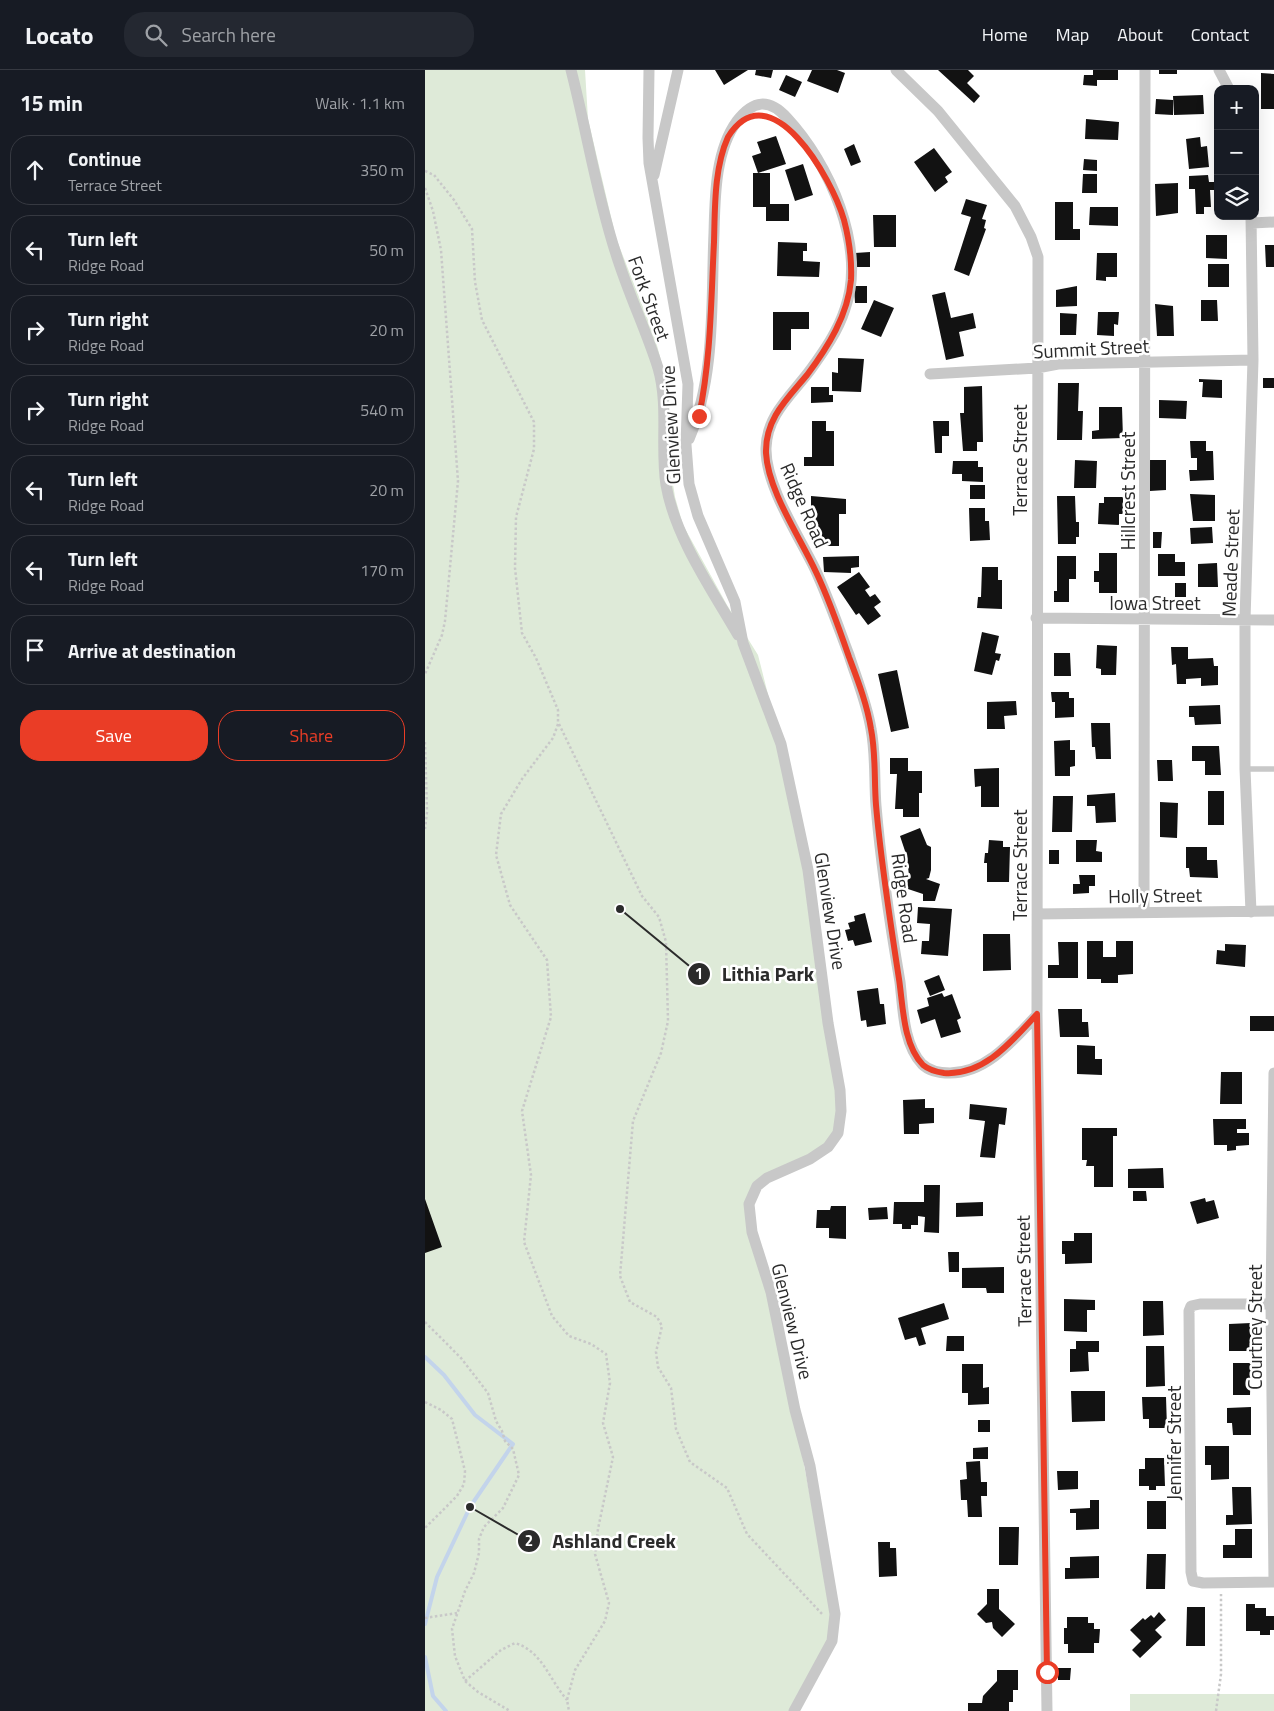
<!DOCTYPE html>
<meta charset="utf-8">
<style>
:root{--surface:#171b24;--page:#242831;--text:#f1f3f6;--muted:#9ea1a6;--line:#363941;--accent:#ea3d26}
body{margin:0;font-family:"Titillium Web",sans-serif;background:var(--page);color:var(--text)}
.controls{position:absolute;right:15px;top:15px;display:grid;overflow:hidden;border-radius:10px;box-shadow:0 5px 20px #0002}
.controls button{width:45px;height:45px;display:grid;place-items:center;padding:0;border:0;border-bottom:1px solid var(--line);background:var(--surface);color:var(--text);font:25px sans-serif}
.stop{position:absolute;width:15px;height:15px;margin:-11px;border:4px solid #ea3d26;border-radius:50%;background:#fff}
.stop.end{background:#ea3d26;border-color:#fff;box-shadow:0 1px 5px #0008}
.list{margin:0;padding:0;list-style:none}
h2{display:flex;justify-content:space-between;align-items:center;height:65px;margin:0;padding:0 20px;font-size:21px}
h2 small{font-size:16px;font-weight:400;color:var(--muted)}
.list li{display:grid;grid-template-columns:32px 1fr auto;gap:15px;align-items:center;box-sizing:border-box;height:70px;margin:0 10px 10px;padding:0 10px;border:1px solid var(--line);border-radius:20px}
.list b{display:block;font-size:19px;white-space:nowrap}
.list p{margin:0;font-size:16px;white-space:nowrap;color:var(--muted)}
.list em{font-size:16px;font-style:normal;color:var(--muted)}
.actions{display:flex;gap:10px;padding:15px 20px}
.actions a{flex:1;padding:11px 0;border:1px solid var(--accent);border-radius:20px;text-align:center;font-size:18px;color:var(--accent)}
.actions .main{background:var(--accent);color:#fff}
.icon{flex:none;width:28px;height:28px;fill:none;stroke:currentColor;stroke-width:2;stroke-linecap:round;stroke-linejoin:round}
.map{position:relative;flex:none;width:849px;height:1641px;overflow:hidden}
header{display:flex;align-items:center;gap:30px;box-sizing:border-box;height:70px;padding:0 25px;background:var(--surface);border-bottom:1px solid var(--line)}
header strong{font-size:24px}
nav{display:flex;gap:28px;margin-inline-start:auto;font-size:18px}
.search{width:350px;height:45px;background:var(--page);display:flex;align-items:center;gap:12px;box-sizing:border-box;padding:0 18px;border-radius:20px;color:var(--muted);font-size:19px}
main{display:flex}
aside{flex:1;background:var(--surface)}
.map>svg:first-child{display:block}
.green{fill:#deead8}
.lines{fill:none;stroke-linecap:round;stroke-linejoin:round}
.stream{stroke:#c3d4eb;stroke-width:4}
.building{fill:#121212}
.path{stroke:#c8c8c8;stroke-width:2.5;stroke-dasharray:2.5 2.5;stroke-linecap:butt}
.lane{stroke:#c8c8c8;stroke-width:5.5}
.street{stroke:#c8c8c8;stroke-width:11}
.route{stroke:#ea3d26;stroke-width:6}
.labels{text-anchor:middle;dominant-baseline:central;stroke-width:5;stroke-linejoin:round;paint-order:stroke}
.street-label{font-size:19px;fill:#2b2b2b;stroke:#fff}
.leader{fill:none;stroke:#2b2b2b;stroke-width:2}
.callout-dot{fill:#2b2b2b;stroke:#fff;stroke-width:2}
.mark-label{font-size:15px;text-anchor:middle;font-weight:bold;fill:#fff}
.callout-label{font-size:20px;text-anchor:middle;font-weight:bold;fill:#2b2b2b;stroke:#fff;stroke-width:5;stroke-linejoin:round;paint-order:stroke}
</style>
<header>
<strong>Locato</strong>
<div class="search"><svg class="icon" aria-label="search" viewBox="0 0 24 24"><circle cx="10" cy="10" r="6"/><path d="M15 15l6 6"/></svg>Search here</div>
<nav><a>Home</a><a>Map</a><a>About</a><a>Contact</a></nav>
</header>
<main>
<aside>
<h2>15 min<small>Walk · 1.1 km</small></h2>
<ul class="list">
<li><svg class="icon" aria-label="ahead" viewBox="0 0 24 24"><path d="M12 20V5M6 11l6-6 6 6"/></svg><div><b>Continue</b><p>Terrace Street</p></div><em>350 m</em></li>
<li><svg class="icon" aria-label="left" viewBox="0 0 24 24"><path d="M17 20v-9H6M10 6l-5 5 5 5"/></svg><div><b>Turn left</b><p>Ridge Road</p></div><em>50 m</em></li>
<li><svg class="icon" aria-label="right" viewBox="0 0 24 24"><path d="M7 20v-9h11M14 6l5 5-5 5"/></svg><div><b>Turn right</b><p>Ridge Road</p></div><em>20 m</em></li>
<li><svg class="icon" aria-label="right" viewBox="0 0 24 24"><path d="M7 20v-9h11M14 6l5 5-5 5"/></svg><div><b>Turn right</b><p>Ridge Road</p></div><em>540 m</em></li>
<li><svg class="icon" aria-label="left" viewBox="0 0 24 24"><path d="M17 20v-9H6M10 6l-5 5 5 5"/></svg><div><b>Turn left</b><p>Ridge Road</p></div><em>20 m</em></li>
<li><svg class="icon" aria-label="left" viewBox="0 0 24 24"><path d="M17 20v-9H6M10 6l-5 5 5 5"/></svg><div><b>Turn left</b><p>Ridge Road</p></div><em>170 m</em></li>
<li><svg class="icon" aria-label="arrive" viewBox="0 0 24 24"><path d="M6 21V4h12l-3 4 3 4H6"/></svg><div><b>Arrive at destination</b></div></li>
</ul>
<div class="actions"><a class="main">Save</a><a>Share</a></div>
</aside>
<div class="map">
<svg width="849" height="1641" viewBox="0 0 849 1641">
<rect width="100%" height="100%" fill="#fff"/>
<path class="green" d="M0 0H160L163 49 191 168 230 268 244 320 245 395 250 427 258 455 302 535 333 585 364 707 416 1041 403 1077 342 1108 324 1134 346 1222 410 1557 369 1641H0Z
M705 1624H849V1641H705Z"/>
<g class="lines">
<path class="stream" d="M0 1287 19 1305 50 1345 88 1374 45 1437 12 1507 0 1554
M0 1587 8 1626 21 1641"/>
</g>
<path class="building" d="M290 0H323L299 15Z
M331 0H348L346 8 330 5Z
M387 0H412L420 3 413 23 382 11Z
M513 0H543L549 6 542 13 555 26 549 33Z
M668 0H693V10H672V16L658 15 659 5H668Z
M734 0H752V4H734Z
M836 3 849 4V39H836Z
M361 5 377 12 370 27 354 20Z
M778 25 779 44 749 45 748 26Z
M731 29 748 30V45L730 44Z
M661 49 694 52 693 70 660 69Z
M351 66 361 94 333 103 327 86 336 83 332 72Z
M775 67 776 77 782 76 784 97 764 99 761 69Z
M429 74 436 92 426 96 419 79Z
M509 78 527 102 520 107 523 112 510 122 489 92Z
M659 89 672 90V101L658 100Z
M378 94 388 125 370 131 360 100Z
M328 103H345V134H364V151H341V137H328Z
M658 104H672V123H657Z
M783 105 784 112H789V120H785L786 137H779V144H771L770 119H764V106Z
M753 113V143L731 146 730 114Z
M541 129 562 135 557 149 561 150 559 158 561 159 544 206 529 200 546 147 536 144Z
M630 132H648V159H655V170H630Z
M665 137H693V156L664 155Z
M448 145H471V177H449Z
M781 165H802V189L781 188Z
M353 172 382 173V181H378V191L395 192 394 207 352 206Z
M840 175H849V197H841Z
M445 182V197H430V183Z
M672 183H692V207H681V211L671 210Z
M783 194H804V217H783Z
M429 216H442V233H430Z
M652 216V236L631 237V220Z
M520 222 526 248 548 243 551 258 534 262 539 286 521 290 507 225Z
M449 230 469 238 456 267 436 259Z
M776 230H792L793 251H776Z
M730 234 748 236 749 266H732Z
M348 242H384V259H366V280H348Z
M673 242H694L693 255 689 254V266L672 265Z
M635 243 652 244 651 265H635Z
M413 288 439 289 436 322 407 321V302L413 303Z
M838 308H849V318H838Z
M774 309 797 310V328L777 327 778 312H774Z
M633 313H654L653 341H658L657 370H632Z
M557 316 558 372H552V381H538L535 343H539V317Z
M386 317H404V325H408V332L386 333Z
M734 330 762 331 761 349 734 348Z
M674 337H697L698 368 667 369V361L674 360Z
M387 351H401V361H409V396H379V387H387Z
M508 351H524V366H517V383H510Z
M765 371H781V381H788L789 410 765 411 764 400H772V388H766Z
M650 390 672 391 671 418H649Z
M724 390H741V420L725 421Z
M528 391H553V397H558V412L537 411V404H527Z
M545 415H560V429H545Z
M765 424 790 425V451H768Z
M386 426 421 429V444H414V476H396V462H386Z
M632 426H650L651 452H654V467H651V474H633Z
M679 427H698V444H694V455L673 454 674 433H679Z
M544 438H560V451H564L565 470 545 471Z
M787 457 788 473 766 474 765 458Z
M728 462H737L736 478H728Z
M674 483H692V523H674V512H669V501H674Z
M733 484H750V492H760V506H733Z
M434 486V497L426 498V503L399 502 398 487Z
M632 486H651V509H644V532H629V521H632Z
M792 493 793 517H773V494Z
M557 497H573V510H577V539L552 538 553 527H556Z
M434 502 445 517 440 520 445 527 450 524 456 532 449 537 456 546 443 555 434 543 431 545 412 517Z
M750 513H761V527H750Z
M557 562 574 566 570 583 576 584 574 591 571 590 567 605 549 601Z
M672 575 692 576 691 605H676V599L671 598Z
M746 577H763V589L788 588 789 596H793V615L776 616V608L761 609V614H752L751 594 747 595Z
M629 583H645L646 606H629Z
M472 600 484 658 466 662 453 604Z
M626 622H644V628H649V647L630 648V632H627Z
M591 631 592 645 579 646 580 659H562V632Z
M795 635 796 654 770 655 769 647H764V636Z
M666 653H685L686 689H671L670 677H667Z
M645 670V680H650V696L645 697V706H630L629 671Z
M767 676H794L796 705H780V691H767Z
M465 688H483V701H497V723H494V747H478V739H470L472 704H465Z
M732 690H747L748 711H733Z
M574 698V737H556V716L550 717 549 699Z
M783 721H799V755H783Z
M690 723 691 752 671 753 670 736H662V725Z
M628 726H648L647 762H627Z
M735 732 753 733 752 768 735 767Z
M495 758 502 775 506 777V800L504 808 501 809 515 814 510 831H498V824L480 818 484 806 482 787 475 766Z
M564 770 578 771V777H585L584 812H562V793H559L560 783H563Z
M651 770H672L671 781 677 782V792H651Z
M761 777H782V790H792L793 808 765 807 764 798H761Z
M624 780H634V794H624Z
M654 805H670V816H664V823L648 824V814H655Z
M493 837 527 839 523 886 496 884 497 871H504L505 854 492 853Z
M440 843 447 872 430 876 428 870 423 871 420 860 425 859 423 853 430 851 429 846Z
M558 864H585L586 900 558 901Z
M662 871H678V887H691V871H708V904L693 905V913H676V909H662Z
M633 872H653V908H623V895H634Z
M800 874 821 875 820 897 791 894 792 880 800 881Z
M514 905 520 920 505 926 499 911Z
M453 918 455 934H459L461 954 442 957 441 950 436 951 432 921Z
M517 923 519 927 527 924 536 948 532 950 536 962 516 968 510 949 496 954 492 940 504 936 502 928Z
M633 939H657V952H663L664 967H635Z
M825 946H849V961H825Z
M652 975 670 976V989H677V1005L652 1004Z
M796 1002H817V1034H795Z
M500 1029V1038H509V1053L494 1054V1064H479L478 1030Z
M545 1034 582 1038 580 1055 574 1054 570 1088 555 1087 560 1051 544 1049Z
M788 1049H821V1059H812V1063H824V1075L811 1076V1080L802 1081V1075H789Z
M657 1058H692V1066H688V1117H669V1096H661L662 1090H657Z
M738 1098 739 1118H703V1099Z
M499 1115H515L514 1163 499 1162 500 1147 493 1146V1155H486V1159H477V1154H468L469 1132H499Z
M708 1121H721L722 1131H708Z
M780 1128 781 1132 789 1130 794 1148 772 1154 765 1132Z
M0 1129 17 1177 0 1183Z
M558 1132V1146L531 1147V1133Z
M406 1136H421V1169L404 1168V1158H391L392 1140H405Z
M462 1137 463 1149 444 1150 443 1138Z
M649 1163H667V1193L640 1194V1184H637V1171H649Z
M523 1182H534V1202H524Z
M579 1197V1223H562L561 1218H537V1198Z
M639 1229 670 1230V1240H662V1262L639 1261Z
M718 1231H738L739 1265 718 1266Z
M519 1233 524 1249 496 1258 501 1274 494 1276 491 1267 480 1270 473 1248Z
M826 1253V1281H804V1254Z
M522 1266H539V1281H521Z
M651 1271H674V1282H663L664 1301 645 1302V1279H651Z
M721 1276H739L740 1316 721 1317Z
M808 1293H826L825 1325H808Z
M537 1294H558V1318L564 1317V1334L543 1335V1323H537Z
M646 1321H680V1351L647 1352Z
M717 1327H741L742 1358H724V1349H718Z
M826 1337V1365H808L807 1353H802V1338Z
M553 1350H565V1362H553Z
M780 1376H804V1409L786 1410V1395H780Z
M563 1377V1389H548V1378Z
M720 1388H739L740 1416H731V1420H724V1416H714V1399H720Z
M555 1391 556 1412H562V1426H556L557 1447H543L542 1430H536L535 1410 542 1409 541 1392Z
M632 1401H653V1419L633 1420Z
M807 1417H826L827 1454 801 1455V1445H808Z
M665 1430H674V1459L651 1460V1443H645V1439L665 1438Z
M722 1431H741V1459H722Z
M574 1457H594L593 1495H574Z
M810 1459H827V1488H798V1475H810Z
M453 1472H465V1478H471L472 1506 454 1507Z
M722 1484H741L740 1519H721Z
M674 1486V1508L640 1509V1498H645V1487Z
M562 1519H574V1539L590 1554 577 1567 568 1558 567 1552 561 1553 552 1544 562 1534Z
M821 1534H830V1538H841V1546H849V1560H845V1565H835V1561H821Z
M762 1537H780V1576H761Z
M734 1542 741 1550 730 1560 737 1567 715 1588 707 1580 716 1571 705 1560 718 1548 720 1550 726 1545 729 1548Z
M642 1547H663V1553H669V1559H675L674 1573H669V1583H643V1574H639V1558H642Z
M633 1598H646L645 1610H633Z
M572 1600H593V1620H588V1632H584V1641H543V1633H557L558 1626 572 1611Z"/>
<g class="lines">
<path class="path" d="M0 101 9 105 29 130 47 159 50 212 57 250 109 352V379L91 447 90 498 97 563 111 588 133 640V654L128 668 97 709 76 744 71 785 85 835 122 890 126 947 97 1041 106 1105 99 1172 127 1246 144 1266 166 1274 181 1284 185 1313 178 1353 188 1387 173 1459 170 1484 184 1533 180 1551 150 1600 142 1630 144 1641
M0 118 8 141 16 180 33 411 20 551 17 565 0 604
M134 654 217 826 234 847 241 872 243 951 236 983 208 1051 195 1206 205 1232 232 1247 237 1256 231 1282 233 1297 246 1318 251 1359 265 1392 302 1418 322 1464 398 1545
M0 672 2 742 0 759
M0 1252 36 1288 63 1323 71 1351 77 1361 80 1371 88 1379 94 1405 78 1438 59 1457 54 1469V1483L49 1503 40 1521 27 1559 30 1586 40 1611 53 1622 85 1641
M0 1332 16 1340 27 1349 40 1401 39 1414 32 1426 0 1458
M0 1548 32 1543
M40 1611 76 1580 90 1573C117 1581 124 1609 142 1630
M791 1641 796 1604V1524"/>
<path class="lane" d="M820 699H849"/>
<path class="street" d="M146 0C162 62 171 123 191 184 203 223 221 260 233 298 244 336 235 377 241 415 250 467 287 520 313 565
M224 0 223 68 224 93 263 314 261 375 264 414 273 446 310 532 318 573 356 674 383 800 403 953 415 1020 416 1041 413 1063 403 1077 385 1089 342 1108 332 1116 324 1134 327 1162 346 1222 370 1340 385 1396 410 1544 407 1571 369 1641
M471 0 513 41 590 136 606 167 613 187 612 945 622 1641
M794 0 804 19
M229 105 253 0
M827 153 849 152
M505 304 612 298 633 294 828 290
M264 369C291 306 286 230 289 163 290 127 290 81 312 51 328 30 344 28 362 48 404 93 442 177 420 239 413 261 399 281 386 299 367 325 342 344 341 378 340 415 374 466 390 499 403 527 413 556 424 585 432 610 442 634 446 659 451 685 449 711 451 736 456 795 465 854 475 912 478 937 478 974 497 994 504 1001 515 1003 525 1003 562 1003 589 969 612 945
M611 548 849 550
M719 842 720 0
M826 842 820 699V550L828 290 826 146
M612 844 849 841
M846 1234H775L766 1236 764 1241 766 1502 768 1511 778 1513 849 1512
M849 1512 846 1234 849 1003"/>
</g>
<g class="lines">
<path class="route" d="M274 346C286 289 286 230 289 172 290 138 289 98 303 67 345 0 407 108 419 150 424 169 427 189 426 210 423 245 403 277 382 305 362 329 340 349 341 383 343 421 375 467 391 502 404 529 414 558 424 587 433 611 442 634 446 659 451 684 449 710 451 735 456 793 465 851 474 909 478 935 478 975 498 995 504 1000 512 1002 519 1003 559 1006 587 971 612 944L622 1602"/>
</g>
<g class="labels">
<g class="street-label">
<text transform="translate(225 228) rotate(70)">Fork Street</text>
<text transform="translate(666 278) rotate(-3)">Summit Street</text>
<text transform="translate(245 355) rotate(-93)">Glenview Drive</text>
<text transform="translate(594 390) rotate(-90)">Terrace Street</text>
<text transform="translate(702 421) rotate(-90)">Hillcrest Street</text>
<text transform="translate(380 435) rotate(66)">Ridge Road</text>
<text transform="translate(805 493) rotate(-88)">Meade Street</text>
<text x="730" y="532">Iowa Street</text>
<text transform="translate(594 795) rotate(-90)">Terrace Street</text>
<text transform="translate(730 825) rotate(-1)">Holly Street</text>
<text transform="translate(480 828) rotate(82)">Ridge Road</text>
<text transform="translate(406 841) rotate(81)">Glenview Drive</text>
<text transform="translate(598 1201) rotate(-91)">Terrace Street</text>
<text transform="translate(368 1251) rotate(76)">Glenview Drive</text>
<text transform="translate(829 1257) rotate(-90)">Courtney Street</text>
<text transform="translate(748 1373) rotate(-90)">Jennifer Street</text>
</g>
</g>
<path class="leader" d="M195 839L274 904M45 1437L104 1471"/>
<g class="callout-dot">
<circle cx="195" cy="839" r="5"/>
<circle cx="45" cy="1437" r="5"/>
<circle cx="274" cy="904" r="12"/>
<circle cx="104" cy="1471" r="12"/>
</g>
<g class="mark-label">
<text x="274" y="909">1</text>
<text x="104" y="1476">2</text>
</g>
<g class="callout-label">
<text x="343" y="911">Lithia Park</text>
<text x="189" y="1478">Ashland Creek</text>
</g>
</svg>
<div class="controls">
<button>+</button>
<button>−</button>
<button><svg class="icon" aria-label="layers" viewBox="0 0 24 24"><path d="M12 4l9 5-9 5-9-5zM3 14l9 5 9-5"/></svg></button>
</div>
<div class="stop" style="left:622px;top:1602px"></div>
<div class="stop end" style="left:274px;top:346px"></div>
</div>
</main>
